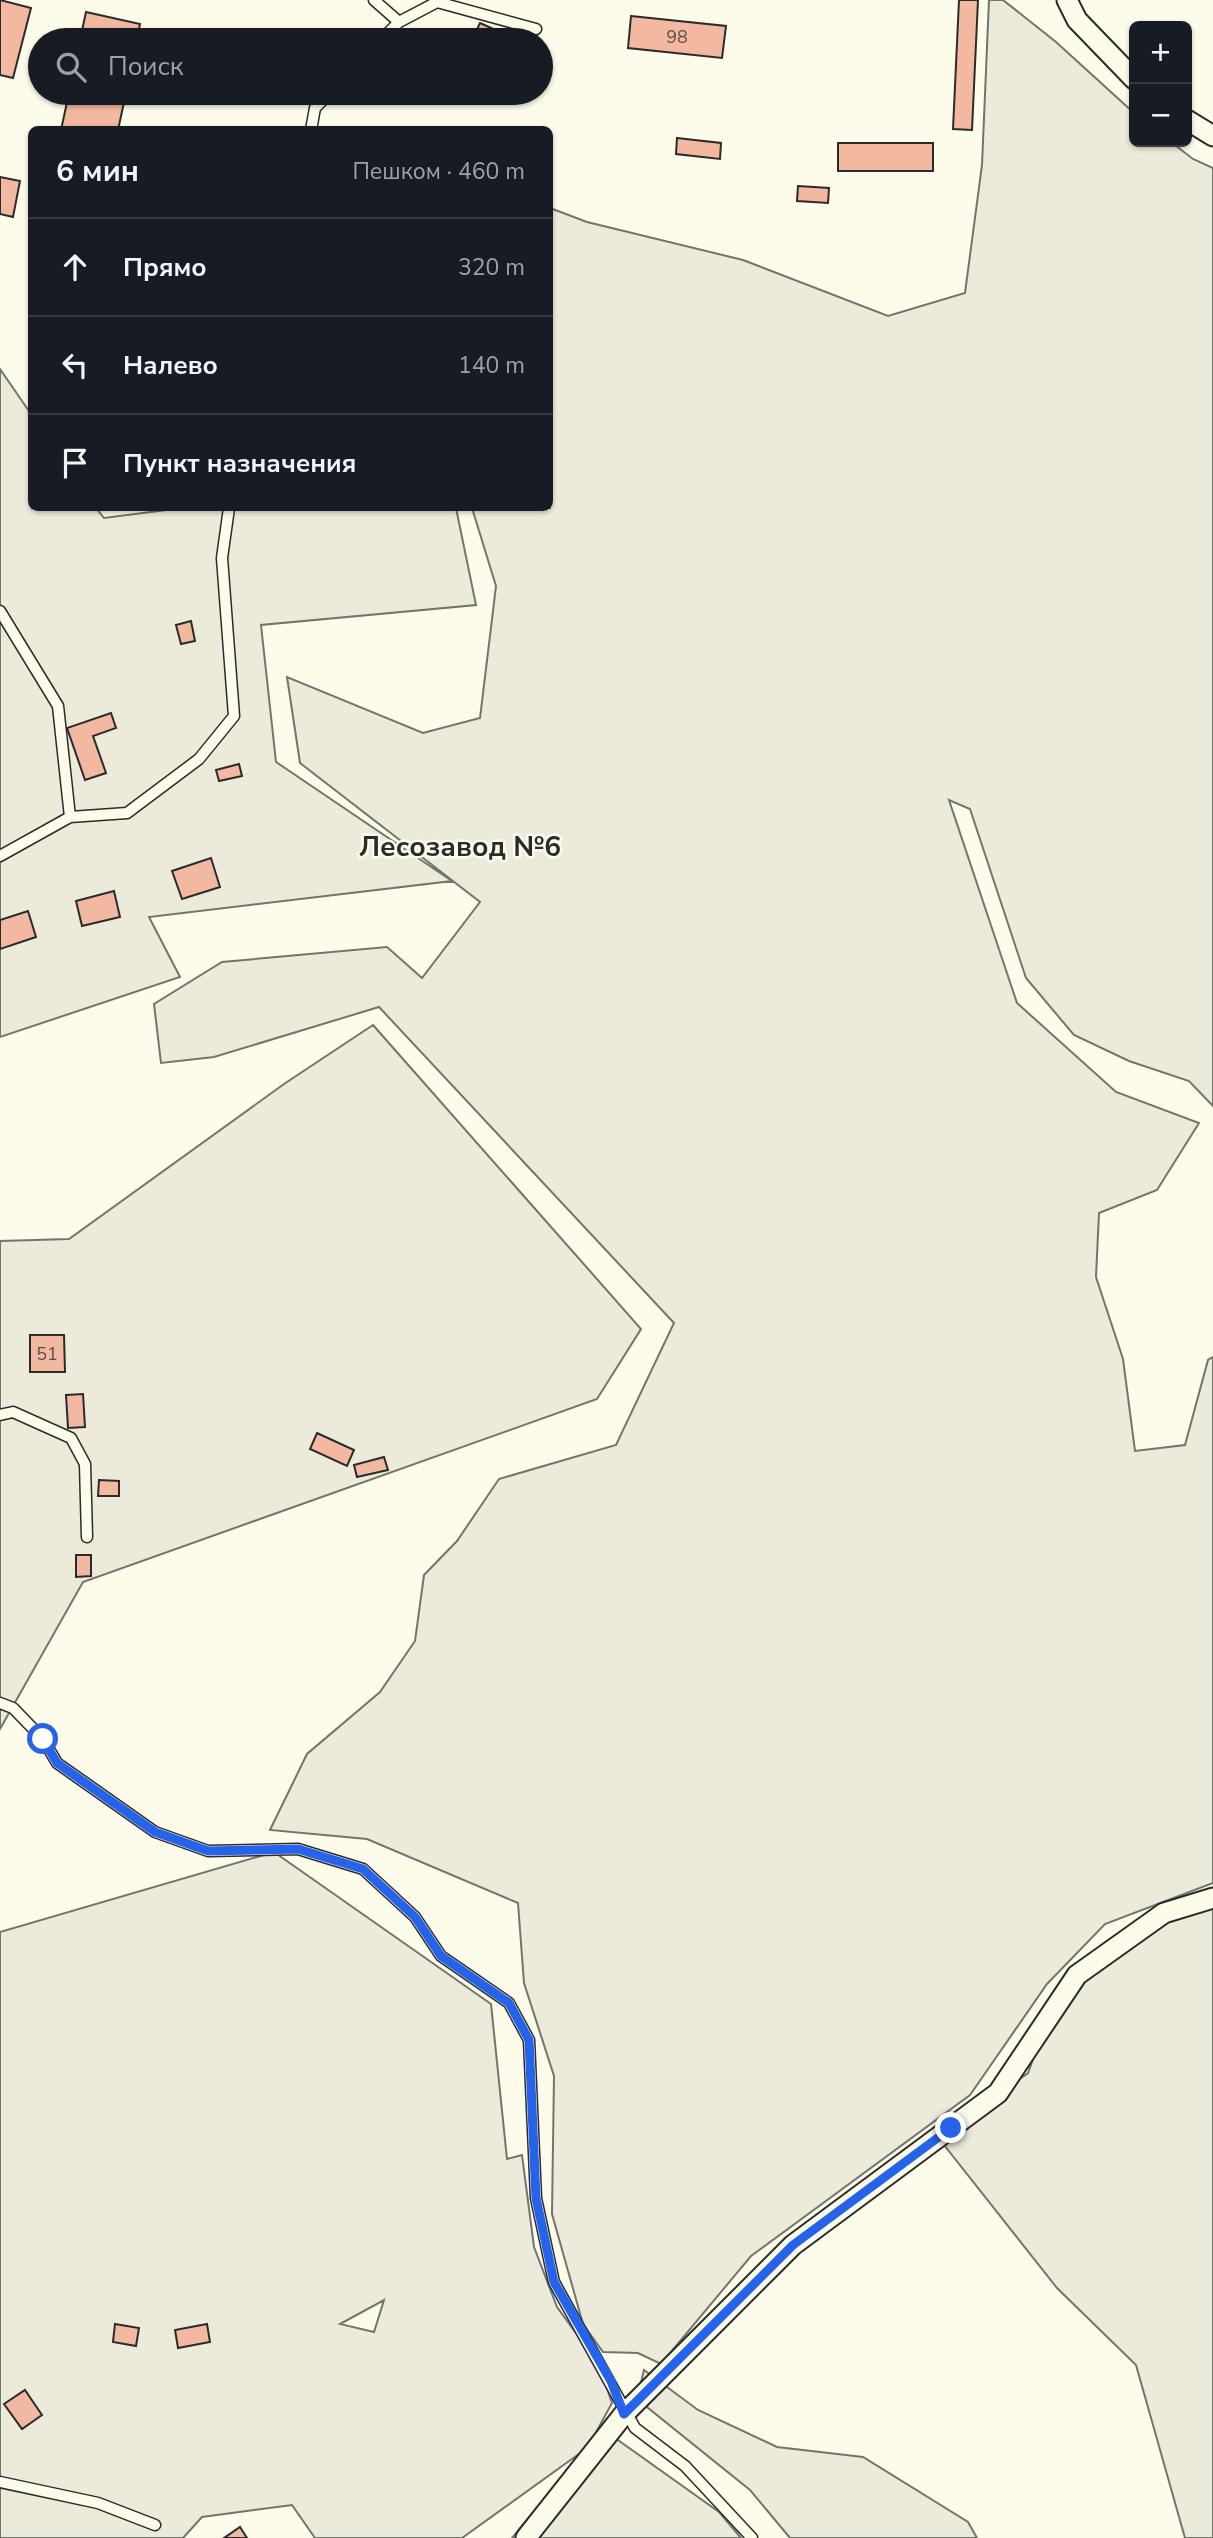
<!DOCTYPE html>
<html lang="ru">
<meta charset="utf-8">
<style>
:root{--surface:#171b24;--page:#242831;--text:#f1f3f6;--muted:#9ea1a6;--line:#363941}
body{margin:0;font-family:"Nunito Sans",sans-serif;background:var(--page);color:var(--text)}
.controls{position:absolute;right:21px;top:21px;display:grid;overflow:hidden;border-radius:10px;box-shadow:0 2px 5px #0004}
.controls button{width:63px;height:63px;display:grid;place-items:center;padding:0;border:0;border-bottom:2px solid var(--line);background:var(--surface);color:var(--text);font:35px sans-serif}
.stop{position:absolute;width:21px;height:21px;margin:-16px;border:5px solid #2563eb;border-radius:50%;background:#fff}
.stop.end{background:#2563eb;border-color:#fff;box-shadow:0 2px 7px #0008}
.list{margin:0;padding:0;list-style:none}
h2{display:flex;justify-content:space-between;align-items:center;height:91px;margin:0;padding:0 28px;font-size:30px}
h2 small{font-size:23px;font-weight:400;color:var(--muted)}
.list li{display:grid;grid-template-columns:46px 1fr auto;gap:21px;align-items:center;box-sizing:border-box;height:98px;padding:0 28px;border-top:2px solid var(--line)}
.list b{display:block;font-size:26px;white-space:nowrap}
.list em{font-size:23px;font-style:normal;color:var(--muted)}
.icon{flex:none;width:38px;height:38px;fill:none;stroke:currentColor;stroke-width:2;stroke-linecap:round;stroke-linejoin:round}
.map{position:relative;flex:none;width:1213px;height:2538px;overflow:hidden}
.search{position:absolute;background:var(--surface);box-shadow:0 2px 5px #0004;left:28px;top:28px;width:525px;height:77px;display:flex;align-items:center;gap:18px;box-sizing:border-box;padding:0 24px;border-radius:38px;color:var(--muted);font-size:26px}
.panel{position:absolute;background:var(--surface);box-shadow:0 2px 5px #0004;left:28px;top:126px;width:525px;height:385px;border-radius:10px}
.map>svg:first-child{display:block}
.green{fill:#ecebdb;stroke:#74746e;stroke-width:2;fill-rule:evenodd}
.building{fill:#f2b8a0;stroke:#2b2b2b;stroke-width:2}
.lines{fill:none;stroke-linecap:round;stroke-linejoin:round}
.service-casing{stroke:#2b2b2b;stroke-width:13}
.minor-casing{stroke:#2b2b2b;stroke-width:23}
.service{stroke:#fdfbea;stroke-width:10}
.minor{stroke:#fdfbea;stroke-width:19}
.route{stroke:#2563eb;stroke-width:9}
.labels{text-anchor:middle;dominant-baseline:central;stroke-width:5;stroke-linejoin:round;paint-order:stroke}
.number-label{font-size:18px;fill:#5d4e48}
.district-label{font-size:28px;font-weight:bold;fill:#2b2b2b;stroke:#fdfbea}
</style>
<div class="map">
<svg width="1213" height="2538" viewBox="0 0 1213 2538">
<rect width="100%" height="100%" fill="#fdfbea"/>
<path class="green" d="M989 0H1003L1056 42 1134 113V142H1171L1193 159 1213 168V1106L1189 1081 1129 1061 1074 1035 1026 978 970 809 949 800 1017 1003 1116 1092 1199 1123 1157 1190 1099 1213 1096 1277 1123 1359 1135 1451 1185 1445 1208 1360 1213 1357V1883L1105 1924 1047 1984 970 2095 751 2256 661 2364 638 2353 603 2352 583 2324 552 2214 554 2076 524 1983 518 1903 367 1839 270 1830 307 1754 380 1692 415 1641 424 1575 457 1541 499 1479 616 1445 674 1323 379 1007 214 1057 161 1063 154 1004 222 962 387 947 422 978 480 902 300 763 287 677 423 733 480 718 496 586 472 508H550V208L587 222 743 260 888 316 965 293 982 165Z
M0 369 31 414 32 508H96L104 518 182 508H456L476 605 261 625 276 762 452 881 149 917 180 977 0 1037Z
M373 1025 641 1329 597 1399 83 1582 0 1729V1241L69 1239 284 1084Z
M274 1852 491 2004 507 2159 522 2155 534 2247 557 2307 599 2365 612 2403 588 2447 608 2433 719 2512 741 2538H512L583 2451 462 2538H315L292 2505 202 2517 183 2538H0V1932ZM384 2300 374 2332 340 2324Z
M1213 1902V2538H1185L1136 2365 1057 2288 937 2136 1028 2073 1054 2001 1150 1926Z
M644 2370 698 2410 777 2447 863 2457 968 2522 977 2538H790L750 2490 637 2399Z"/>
<path class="building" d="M0 0 31 8 13 78 0 75Z
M959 0H978L972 130 953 129Z
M86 12 140 24 137 40H80Z
M631 16 726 26 722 58 628 48Z
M480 23 518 40H472Z
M69 93H126L118 130H61Z
M677 138 721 143 720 159 676 154Z
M838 143H933V171H838Z
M0 177 20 181 13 217 0 214Z
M798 186 829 188 828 203 797 201Z
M191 621 195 641 181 644 176 625Z
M111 713 116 728 93 736 106 773 85 780 67 728Z
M239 764 242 776 219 781 216 770Z
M211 858 220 887 182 899 172 871Z
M114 891 120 917 82 926 76 901Z
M28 911 36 937 0 949V920Z
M30 1335H64L65 1372H30Z
M83 1394 85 1427 68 1428 66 1395Z
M317 1433 354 1450 347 1466 310 1449Z
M384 1457 388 1470 357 1477 354 1465Z
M99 1480 119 1481V1496H98Z
M76 1555H91V1576L76 1577Z
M115 2324 139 2328 136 2346 113 2342Z
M207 2324 210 2342 178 2348 175 2330Z
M25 2390 42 2415 22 2429 4 2404Z
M240 2527 247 2538H224Z"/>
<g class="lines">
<defs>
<path id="service" d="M374 0 399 22
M381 40 399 22 437 2 536 29
M311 130 315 108 330 93
M0 611 58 706 70 817
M0 856 70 817 127 813 199 759 234 716 222 558 229 508
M0 1415 13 1412 71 1438 85 1464 87 1537
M0 1703 13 1708 43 1739 57 1763 155 1832 208 1851 298 1849 363 1869 415 1917 441 1956 509 2003 529 2040 536 2198 554 2282 635 2428 685 2466 752 2538
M0 2482 98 2503 155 2525"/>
<path id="minor" d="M1067 0 1077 20 1134 79
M1187 120 1213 136
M526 2538 624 2414 793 2245 998 2093 1077 1975 1164 1913 1213 1898"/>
</defs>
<use href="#service" class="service-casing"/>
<use href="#minor" class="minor-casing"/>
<use href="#service" class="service"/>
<use href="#minor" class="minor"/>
</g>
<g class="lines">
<path class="route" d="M43 1739 57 1763 155 1832 208 1851 298 1849 363 1869 415 1917 441 1956 509 2003 529 2040 536 2198 554 2282 611 2381 624 2414 793 2245 951 2128"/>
</g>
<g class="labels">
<g class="number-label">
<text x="677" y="37">98</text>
<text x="47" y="1354">51</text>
</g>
<g class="district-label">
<text x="460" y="847">Лесозавод №6</text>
</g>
</g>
</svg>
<div class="controls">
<button>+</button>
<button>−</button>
</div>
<div class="stop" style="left:43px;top:1739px"></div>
<div class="stop end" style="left:951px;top:2128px"></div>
<div class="search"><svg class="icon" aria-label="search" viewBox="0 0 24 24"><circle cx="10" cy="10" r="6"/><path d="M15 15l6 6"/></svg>Поиск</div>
<section class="panel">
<h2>6 мин<small>Пешком · 460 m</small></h2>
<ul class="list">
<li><svg class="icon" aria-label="ahead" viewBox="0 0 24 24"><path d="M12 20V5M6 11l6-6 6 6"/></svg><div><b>Прямо</b></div><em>320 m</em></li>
<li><svg class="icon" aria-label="left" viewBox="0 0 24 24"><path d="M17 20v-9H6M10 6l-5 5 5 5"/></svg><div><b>Налево</b></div><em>140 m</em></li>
<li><svg class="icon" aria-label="arrive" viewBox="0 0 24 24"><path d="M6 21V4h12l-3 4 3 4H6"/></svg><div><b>Пункт назначения</b></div></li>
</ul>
</section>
</div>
